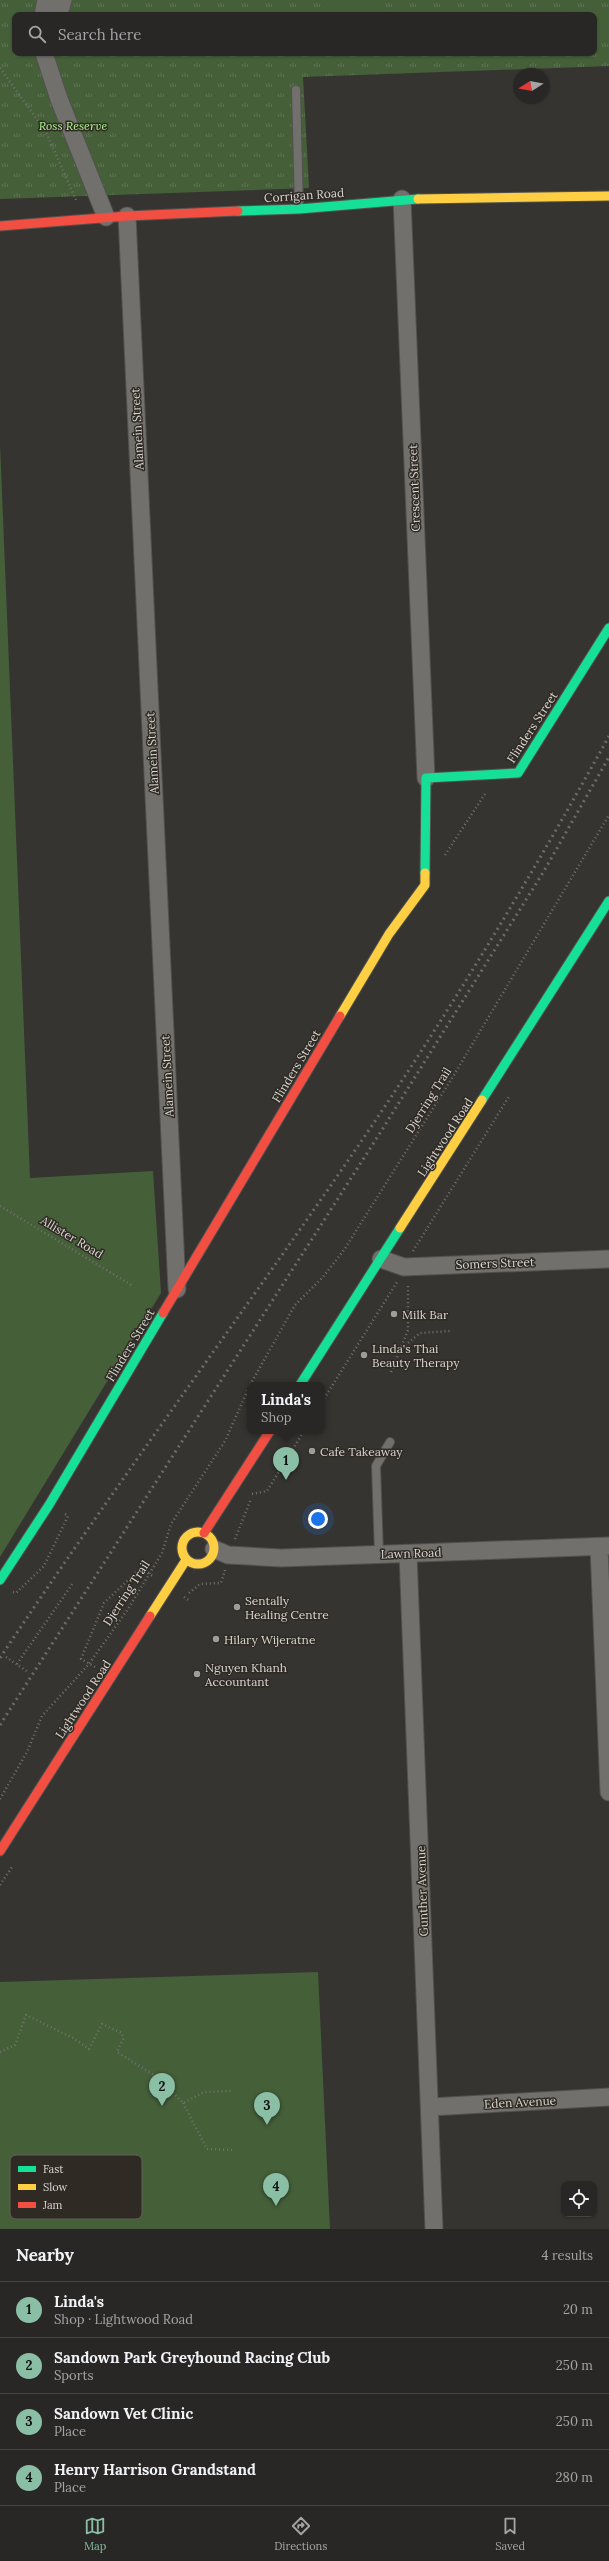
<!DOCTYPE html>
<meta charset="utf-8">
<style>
:root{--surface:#282725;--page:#302f2d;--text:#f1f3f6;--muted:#a5a5a7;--line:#444442;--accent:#8abfa5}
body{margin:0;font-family:Lora,serif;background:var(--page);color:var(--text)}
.controls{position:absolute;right:12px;bottom:12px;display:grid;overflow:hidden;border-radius:8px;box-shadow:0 1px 3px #0004}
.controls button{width:36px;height:36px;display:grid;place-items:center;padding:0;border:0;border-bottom:1px solid var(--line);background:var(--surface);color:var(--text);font:20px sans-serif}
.compass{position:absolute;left:513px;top:68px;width:36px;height:36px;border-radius:50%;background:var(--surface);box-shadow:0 1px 3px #0004;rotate:259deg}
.you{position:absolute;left:318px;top:1519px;width:14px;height:14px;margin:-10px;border:3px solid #fff;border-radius:50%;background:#1a73e8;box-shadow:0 0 0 6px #1a73e833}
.badge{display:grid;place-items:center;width:26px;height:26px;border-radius:50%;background:var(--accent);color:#111;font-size:13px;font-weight:700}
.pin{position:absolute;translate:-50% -33px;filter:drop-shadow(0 1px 2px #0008)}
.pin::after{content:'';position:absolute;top:21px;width:14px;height:12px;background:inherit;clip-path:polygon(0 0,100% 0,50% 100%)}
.popup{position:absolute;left:247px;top:1382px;width:78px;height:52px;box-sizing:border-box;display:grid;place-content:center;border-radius:8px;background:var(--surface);filter:drop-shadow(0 1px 3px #0005);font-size:13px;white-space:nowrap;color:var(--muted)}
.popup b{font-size:15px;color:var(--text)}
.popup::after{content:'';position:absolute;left:50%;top:100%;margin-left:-8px;border:8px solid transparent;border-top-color:var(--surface)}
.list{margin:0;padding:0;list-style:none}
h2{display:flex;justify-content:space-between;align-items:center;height:52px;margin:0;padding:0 16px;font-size:17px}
h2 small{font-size:13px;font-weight:400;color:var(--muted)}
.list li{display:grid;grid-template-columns:26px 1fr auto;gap:12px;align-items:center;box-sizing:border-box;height:56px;padding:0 16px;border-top:1px solid var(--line)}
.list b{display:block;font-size:15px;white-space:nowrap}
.list p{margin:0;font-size:13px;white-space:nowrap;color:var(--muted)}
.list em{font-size:13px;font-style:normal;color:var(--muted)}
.icon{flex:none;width:22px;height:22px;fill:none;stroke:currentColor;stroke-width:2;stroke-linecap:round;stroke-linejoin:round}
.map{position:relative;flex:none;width:609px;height:2229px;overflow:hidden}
.search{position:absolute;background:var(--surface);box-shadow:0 1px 3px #0004;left:12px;right:12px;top:12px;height:44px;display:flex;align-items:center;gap:10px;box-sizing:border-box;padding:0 14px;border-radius:8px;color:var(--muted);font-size:15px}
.sheet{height:276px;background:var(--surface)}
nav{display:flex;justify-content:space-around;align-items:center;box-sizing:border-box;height:56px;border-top:1px solid var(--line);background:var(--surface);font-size:11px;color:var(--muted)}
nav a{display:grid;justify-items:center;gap:2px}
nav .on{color:var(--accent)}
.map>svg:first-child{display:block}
.grass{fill:url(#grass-tufts);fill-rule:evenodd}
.garden{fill:#455f39}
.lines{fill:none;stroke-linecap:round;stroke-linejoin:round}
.lane-casing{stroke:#52514e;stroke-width:10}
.street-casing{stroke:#52514e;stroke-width:19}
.fast-casing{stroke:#52514e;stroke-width:11}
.slow-casing{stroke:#52514e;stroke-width:11}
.jam-casing{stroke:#52514e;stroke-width:11}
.path{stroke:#73726f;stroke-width:2.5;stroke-dasharray:1 3;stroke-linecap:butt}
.lane{stroke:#72706d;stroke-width:8}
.street{stroke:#72706d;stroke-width:17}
.fast{stroke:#16e098;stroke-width:9}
.slow{stroke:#ffcf43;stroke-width:9}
.jam{stroke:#f24e42;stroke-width:9}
.rail{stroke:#6d6b69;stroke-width:3;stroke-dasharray:2 4;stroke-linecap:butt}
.poi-dot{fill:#a09d99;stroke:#2f2b24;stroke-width:1.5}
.labels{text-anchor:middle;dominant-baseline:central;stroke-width:3;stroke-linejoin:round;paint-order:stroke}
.park-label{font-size:12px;font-style:italic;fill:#abf58c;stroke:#2f2b24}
.street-label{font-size:12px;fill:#d9d6d1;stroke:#2f2b24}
.poi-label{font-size:12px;fill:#d9d6d1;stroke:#2f2b24;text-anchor:start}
.key{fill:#2f2b24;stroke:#625e58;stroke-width:1}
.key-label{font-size:11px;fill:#d9d6d1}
</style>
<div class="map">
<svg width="609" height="2229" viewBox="0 0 609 2229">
<defs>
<pattern id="grass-tufts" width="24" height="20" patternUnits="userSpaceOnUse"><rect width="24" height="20" fill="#455f39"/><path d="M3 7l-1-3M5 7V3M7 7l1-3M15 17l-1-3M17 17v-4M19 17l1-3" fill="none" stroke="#5f7555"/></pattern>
</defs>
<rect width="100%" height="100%" fill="#363431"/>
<path class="grass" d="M0 0H609V66L303 77 309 188 0 199ZM15 15H594V53H15Z"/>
<path class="garden" d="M320 0H362L387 11 403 14 609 8V35H594V15H335Z
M0 444 30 1178 153 1171 161 1293 0 1557Z
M318 1972 330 2229H0V1982Z"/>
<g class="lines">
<defs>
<path id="lane" d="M296 90 299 208
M379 1554 376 1466 390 1442"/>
<path id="street" d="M43 15 46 0
M59 15 63 0
M44 53 59 99 106 217
M402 199 426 778
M127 216 177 1289
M381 1259 404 1267 609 1259
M599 1547 609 1792
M214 1549 228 1555 281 1558 609 1546
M408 1554 434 2229
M431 2107 609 2097"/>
<path id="fast" d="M238 211 299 209 418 199
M425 873 426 778 518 773 609 628
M482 1100 609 901
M300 1385 400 1228
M0 1580 49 1505 163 1313"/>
<path id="slow" d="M418 199 609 196
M340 1016 389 934 425 885V873
M400 1228 482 1100
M182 1548a16 16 0 1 1 32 0a16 16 0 1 1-32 0Z
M150 1616 186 1560"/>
<path id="jam" d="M0 226 127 216 238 211
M163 1313 340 1016
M204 1533 270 1431
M0 1851 150 1616"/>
</defs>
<use href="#lane" class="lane-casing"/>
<use href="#street" class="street-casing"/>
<use href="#fast" class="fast-casing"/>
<use href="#slow" class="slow-casing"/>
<use href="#jam" class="jam-casing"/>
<path class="path" d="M0 68 46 132 77 202
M445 855 485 794
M0 1206 133 1286
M413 1251 510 1095
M402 1348 420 1333 450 1331
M391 1372 408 1330V1284
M250 1385 295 1305 323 1277 344 1250 454 1075 609 815
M322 1402 397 1282
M252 1494 267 1491 304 1431
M235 1539 251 1499
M13 1592 16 1593 44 1566 68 1516 65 1514
M189 1593 200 1584 221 1583 225 1570
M184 1597 190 1601
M6 1657 28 1672
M17 1664 73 1583
M95 1667 81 1659 104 1603 141 1568 154 1577
M0 1799 27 1752 42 1716 89 1664 128 1609 162 1553 171 1524 225 1441 250 1385
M0 1885 12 1867
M0 2052 15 2045 26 2015 73 2038 89 2049 102 2024 122 2033 123 2039 117 2052 159 2078 183 2103 204 2092 232 2091
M183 2103 207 2149 232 2150"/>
<use href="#lane" class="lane"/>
<use href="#street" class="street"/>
<use href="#fast" class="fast"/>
<use href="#slow" class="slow"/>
<use href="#jam" class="jam"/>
<path class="rail" d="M0 1658C119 1479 248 1307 369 1130 455 1003 535 870 609 736
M0 1725 380 1133 544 871 609 757"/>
</g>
<g class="poi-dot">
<circle cx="394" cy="1314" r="4"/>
<circle cx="364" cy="1355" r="4"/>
<circle cx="312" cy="1451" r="4"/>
<circle cx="237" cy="1607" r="4"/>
<circle cx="216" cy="1639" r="4"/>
<circle cx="197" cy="1674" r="4"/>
</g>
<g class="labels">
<g class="park-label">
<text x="73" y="125">Ross Reserve</text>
</g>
<g class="street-label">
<text transform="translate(304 195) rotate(-4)">Corrigan Road</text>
<text transform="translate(137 429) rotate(-93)">Alamein Street</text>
<text transform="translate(414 488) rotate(-92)">Crescent Street</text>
<text transform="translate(532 727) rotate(-57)">Flinders Street</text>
<text transform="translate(152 753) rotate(-93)">Alamein Street</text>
<text transform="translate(296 1066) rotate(-59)">Flinders Street</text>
<text transform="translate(167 1076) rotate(-93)">Alamein Street</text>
<text transform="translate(428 1100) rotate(-58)">Djerring Trail</text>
<text transform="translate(445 1137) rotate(-57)">Lightwood Road</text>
<text transform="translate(72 1237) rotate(31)">Allister Road</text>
<text transform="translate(495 1263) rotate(-2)">Somers Street</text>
<text transform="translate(130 1345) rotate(-59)">Flinders Street</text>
<text transform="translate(411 1553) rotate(-2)">Lawn Road</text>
<text transform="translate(126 1593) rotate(-57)">Djerring Trail</text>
<text transform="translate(83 1699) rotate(-57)">Lightwood Road</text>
<text transform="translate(422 1891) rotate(-92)">Gunther Avenue</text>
<text transform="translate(520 2102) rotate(-3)">Eden Avenue</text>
</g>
<g class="poi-label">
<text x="402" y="1314">Milk Bar</text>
<text x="372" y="1348">Linda's Thai<tspan x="372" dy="14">Beauty Therapy</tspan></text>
<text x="320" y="1451">Cafe Takeaway</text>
<text x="245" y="1600">Sentally<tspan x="245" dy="14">Healing Centre</tspan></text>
<text x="224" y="1639">Hilary Wijeratne</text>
<text x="205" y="1667">Nguyen Khanh<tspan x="205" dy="14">Accountant</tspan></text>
</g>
</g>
<rect x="10" y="2155" width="132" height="64" rx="6" class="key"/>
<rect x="18" y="2166" width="18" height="6" fill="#16e098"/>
<rect x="18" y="2184" width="18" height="6" fill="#ffcf43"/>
<rect x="18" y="2202" width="18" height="6" fill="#f24e42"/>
<g class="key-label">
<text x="43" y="2173">Fast</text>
<text x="43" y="2191">Slow</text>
<text x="43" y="2209">Jam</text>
</g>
</svg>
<div class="controls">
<button><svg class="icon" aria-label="locate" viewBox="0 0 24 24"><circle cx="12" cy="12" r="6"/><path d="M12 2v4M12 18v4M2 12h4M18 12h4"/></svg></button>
</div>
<svg class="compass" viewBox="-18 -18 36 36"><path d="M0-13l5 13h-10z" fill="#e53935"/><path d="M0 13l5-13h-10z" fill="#a5a5a7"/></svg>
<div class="you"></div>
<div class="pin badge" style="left:286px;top:1480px">1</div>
<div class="popup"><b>Linda's</b>Shop</div>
<div class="pin badge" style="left:162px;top:2106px">2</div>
<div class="pin badge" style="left:267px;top:2125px">3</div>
<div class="pin badge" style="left:276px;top:2206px">4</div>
<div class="search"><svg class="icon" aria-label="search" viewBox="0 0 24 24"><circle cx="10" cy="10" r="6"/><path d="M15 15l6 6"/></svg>Search here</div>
</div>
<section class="sheet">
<h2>Nearby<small>4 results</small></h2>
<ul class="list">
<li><span class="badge">1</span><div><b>Linda's</b><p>Shop · Lightwood Road</p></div><em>20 m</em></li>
<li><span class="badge">2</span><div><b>Sandown Park Greyhound Racing Club</b><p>Sports</p></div><em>250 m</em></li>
<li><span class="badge">3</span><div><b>Sandown Vet Clinic</b><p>Place</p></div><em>250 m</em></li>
<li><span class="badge">4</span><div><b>Henry Harrison Grandstand</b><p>Place</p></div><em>280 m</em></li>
</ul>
</section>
<nav>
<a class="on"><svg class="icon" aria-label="map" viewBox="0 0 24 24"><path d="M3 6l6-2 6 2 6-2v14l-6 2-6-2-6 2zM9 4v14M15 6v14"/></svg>Map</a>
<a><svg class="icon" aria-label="directions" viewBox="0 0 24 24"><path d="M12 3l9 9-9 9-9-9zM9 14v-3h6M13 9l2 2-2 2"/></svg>Directions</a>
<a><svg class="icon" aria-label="saved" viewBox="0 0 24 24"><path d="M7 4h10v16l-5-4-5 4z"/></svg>Saved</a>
</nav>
